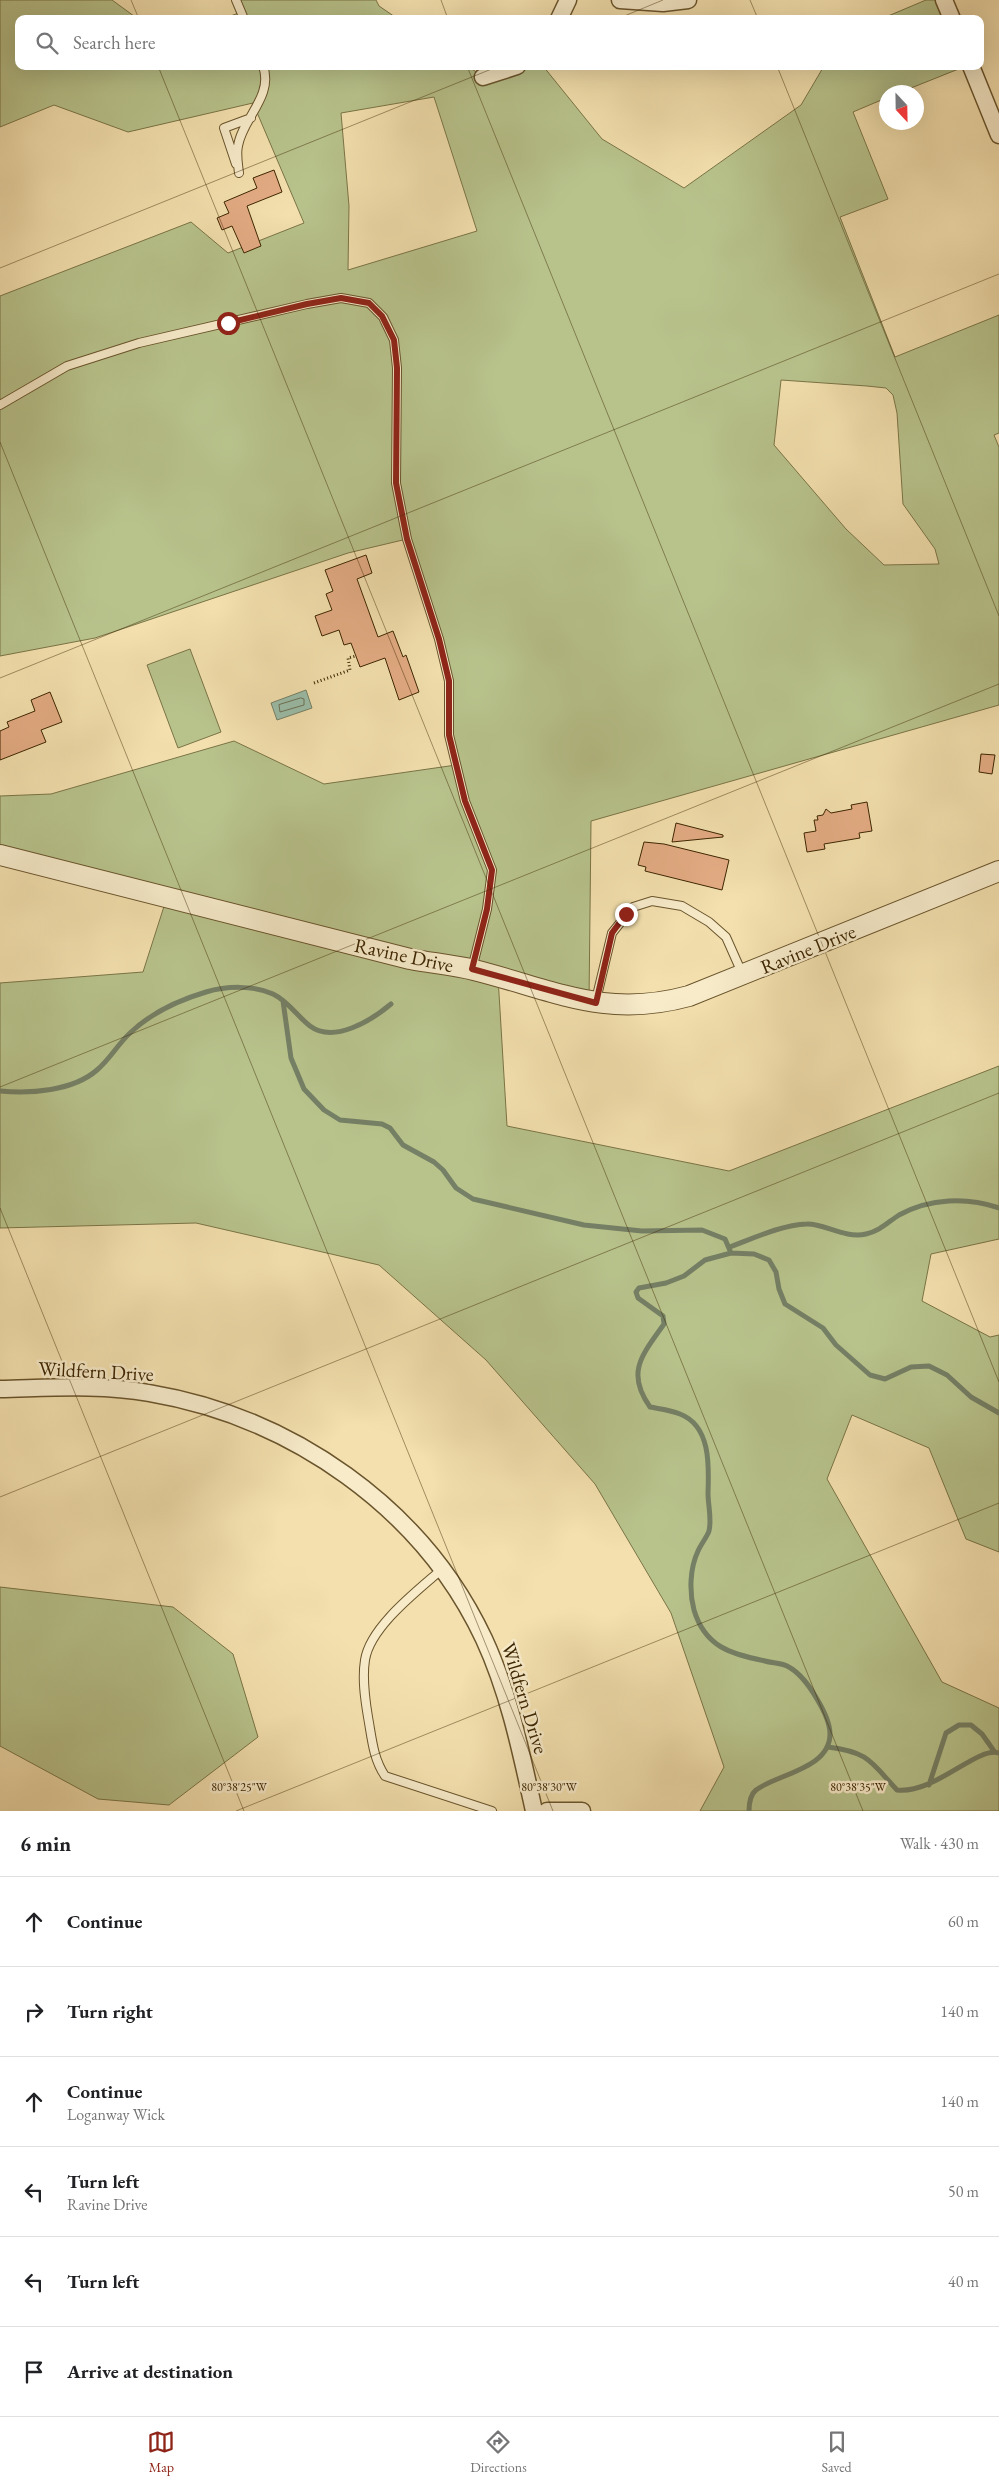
<!DOCTYPE html>
<meta charset="utf-8">
<style>
:root{--surface:#fff;--page:#f6f6f6;--text:#202124;--muted:#757577;--line:#e0e0e0;--accent:#8f2418}
body{margin:0;font-family:"EB Garamond",serif;background:var(--page);color:var(--text)}
.compass{position:absolute;left:879px;top:85px;width:45px;height:45px;border-radius:50%;background:var(--surface);box-shadow:0 5px 20px #0002;rotate:158deg}
.stop{position:absolute;width:15px;height:15px;margin:-11px;border:4px solid #8f2418;border-radius:50%;background:#fff}
.stop.end{background:#8f2418;border-color:#fff;box-shadow:0 1px 5px #0008}
.list{margin:0;padding:0;list-style:none}
h2{display:flex;justify-content:space-between;align-items:center;height:65px;margin:0;padding:0 20px;font-size:21px}
h2 small{font-size:16px;font-weight:400;color:var(--muted)}
.list li{display:grid;grid-template-columns:32px 1fr auto;gap:15px;align-items:center;box-sizing:border-box;height:90px;padding:0 20px;border-top:1px solid var(--line)}
.list b{display:block;font-size:19px;white-space:nowrap}
.list p{margin:0;font-size:16px;white-space:nowrap;color:var(--muted)}
.list em{font-size:16px;font-style:normal;color:var(--muted)}
.icon{flex:none;width:28px;height:28px;fill:none;stroke:currentColor;stroke-width:2;stroke-linecap:round;stroke-linejoin:round}
.map{position:relative;flex:none;width:999px;height:1811px;overflow:hidden}
.search{position:absolute;background:var(--surface);box-shadow:0 5px 20px #0002;left:15px;right:15px;top:15px;height:55px;display:flex;align-items:center;gap:12px;box-sizing:border-box;padding:0 18px;border-radius:10px;color:var(--muted);font-size:19px}
.sheet{height:605px;background:var(--surface)}
nav{display:flex;justify-content:space-around;align-items:center;box-sizing:border-box;height:70px;border-top:1px solid var(--line);background:var(--surface);font-size:14px;color:var(--muted)}
nav a{display:grid;justify-items:center;gap:2px}
nav .on{color:var(--accent)}
.map>svg:first-child{display:block}
.green{fill:#b8c38c;stroke:#7a7446;fill-rule:evenodd}
.water{fill:#9bbda9;stroke:#758066}
.lines{fill:none;stroke-linecap:round;stroke-linejoin:round}
.shore{stroke:#6c7155;stroke-width:1}
.stream{stroke:#758066;stroke-width:5}
.building{fill:#e4ac84;stroke:#3c2501}
.service-casing{stroke:#6a542c;stroke-width:10}
.minor-casing{stroke:#6a542c;stroke-width:19}
.tertiary-casing{stroke:#6a542c;stroke-width:22}
.path{stroke:#3c2501;stroke-width:3;stroke-dasharray:1 2.5;stroke-linecap:butt}
.service{stroke:#f7ebca;stroke-width:8}
.minor{stroke:#f7ebca;stroke-width:16}
.tertiary{stroke:#f7ebca;stroke-width:20}
.route{stroke:#8f2418;stroke-width:6}
.ticks{fill:none;stroke:#3c2501;stroke-width:1;stroke-opacity:0.45}
.labels{text-anchor:middle;dominant-baseline:central;stroke-width:5;stroke-linejoin:round;paint-order:stroke}
.street-label{font-size:20px;fill:#3c2501;stroke:#f7ebca}
.ticks-label{font-size:12px;text-anchor:middle;fill:#3c2501;stroke:#f7ebca;stroke-width:5;stroke-linejoin:round;paint-order:stroke}
</style>
<div class="map">
<svg width="999" height="1811" viewBox="0 0 999 1811">
<rect width="100%" height="100%" fill="#f3e0ae"/>
<filter id="stains"><feTurbulence type="fractalNoise" baseFrequency=".004" numOctaves="4"/><feColorMatrix values="0 0 0 0 .2 0 0 0 0 .09 0 0 0 0 .02 0 0 0 .5 -.17"/></filter>
<radialGradient id="worn" r=".72"><stop offset=".6" stop-color="#630" stop-opacity="0"/><stop offset="1" stop-color="#630" stop-opacity=".3"/></radialGradient>
<path class="green" d="M0 0H112L138 19H19V66H468L483 77 517 66H543L602 139 684 188 801 105 824 66H966L901 92H886V98L853 112 888 199 840 217 895 357 999 315V433L994 435 999 447V705L591 821 589 1002 498 977 507 1126 729 1171 999 1066V1239L931 1254 922 1301 990 1337 999 1335V1552L966 1539 929 1448 852 1415 827 1479 942 1682 999 1708V1811H700L724 1767 671 1613 595 1484 486 1360 379 1265 196 1223 0 1228V983L143 972 167 897 0 855V796L51 794 234 741 324 784 456 765 449 735V681L407 539 348 553 95 638 0 656V296L191 222 228 253 304 223 253 103 128 132 54 105 0 127ZM434 97 477 231 348 270 349 206 341 113ZM781 380 867 386 886 388 893 395 897 413 903 504 935 549 939 564 884 565 846 529 774 445Z
M236 0H376L379 6 398 19H223L241 12Z
M926 0H944L952 19H881Z
M190 649 221 732 178 748 147 665Z
M0 1587 173 1607 233 1654 258 1737 169 1805 98 1799 0 1746Z"/>
<path class="water" d="M306 690 312 708 277 720 271 703Z"/>
<g class="lines">
<path class="shore" d="M301 698 304 699V705L280 712 279 705Z"/>
<path class="stream" d="M283 1001 291 1058 304 1089 324 1110 340 1120 382 1124 390 1128 403 1145 434 1162 443 1170 456 1188 473 1199 584 1225 642 1231 702 1230 725 1239 731 1253 754 1254 769 1260 776 1272 779 1289 785 1304 823 1328 836 1345 870 1375 885 1379 911 1367 929 1366 947 1375 971 1397 999 1413
M0 1091C30 1094 73 1091 97 1070 110 1059 118 1044 130 1033 151 1013 179 1000 206 992 226 986 254 985 273 994 288 1001 297 1016 310 1026 334 1044 372 1020 391 1004
M730 1247C754 1238 781 1225 807 1224 823 1223 845 1239 866 1234 880 1231 888 1222 899 1215 930 1198 967 1197 999 1208
M731 1253 705 1260 684 1276 666 1283 639 1288 636 1292 638 1298 663 1316 664 1324C643 1354 625 1372 650 1407 660 1409 671 1410 680 1414 711 1426 709 1466 708 1493 708 1506 712 1518 709 1531 707 1537 701 1544 698 1551 690 1568 689 1591 694 1610 705 1647 731 1654 765 1661 772 1663 781 1663 787 1666 801 1673 810 1687 817 1699 823 1709 830 1723 830 1734 830 1769 777 1774 756 1790 750 1795 749 1804 749 1811
M828 1747C869 1752 871 1762 897 1790 935 1794 977 1746 999 1753
M929 1785 946 1733 959 1725H971L982 1734 994 1751"/>
</g>
<path class="building" d="M274 170 282 192 247 206 261 246 244 253 232 226 222 230 217 218 229 213 224 202 257 188 253 178Z
M366 555 372 573 357 579 378 637 393 631 403 657 406 655 419 692 399 700 385 658 360 667 351 643 344 645 339 630 322 636 315 616 332 610 326 594 333 591 325 570Z
M50 692 62 722 41 730 46 742 0 760V731L9 727 7 722 35 711 31 700Z
M981 754 995 755 992 774 979 772Z
M867 802 872 831 859 833 860 838 824 844 825 849 807 852 804 833 816 831 814 820H818L817 816 823 815 826 809 831 813 852 809 851 805Z
M676 823 723 835V837L672 842Z
M644 842 664 844 729 860 722 890 645 871 646 867 638 865Z"/>
<g class="lines">
<defs>
<path id="service" d="M236 0 244 19
M236 164 224 128 251 118
M239 173C238 164 236 154 238 146 242 119 274 96 263 66
M0 405 67 366 139 343 307 304 341 298 369 303 383 317 394 340 397 368 396 483 407 539 439 639 449 681V735L465 801 492 870 487 909 472 969
M596 1000 612 933 633 907 652 901 682 906 709 922 726 937 742 973
M441 1570C417 1591 370 1627 365 1660 362 1679 365 1699 368 1717 372 1739 373 1758 385 1776L492 1811"/>
<path id="minor" d="M620 0 663 3 688 0
M944 0 952 19
M559 19 568 0
M971 66 999 135
M483 77 517 66
M0 1389C49 1388 100 1384 149 1393 291 1417 422 1507 484 1639 509 1693 521 1752 534 1811
M547 1811H582"/>
<path id="tertiary" d="M0 855 410 959C431 963 453 965 474 970 554 990 605 1019 689 996L999 871"/>
</defs>
<use href="#service" class="service-casing"/>
<use href="#minor" class="minor-casing"/>
<use href="#tertiary" class="tertiary-casing"/>
<path class="path" d="M314 683 350 670 348 658 356 656"/>
<use href="#service" class="service"/>
<use href="#minor" class="minor"/>
<use href="#tertiary" class="tertiary"/>
</g>
<g class="lines">
<path class="route" d="M228 323 307 304 341 298 369 303 382 316 394 340 397 368 396 483 407 539 439 639 449 681V735L465 801 492 870 487 909 472 969 596 1003 612 933 626 914"/>
</g>
<path class="ticks" d="M131 0 139 19M441 0 448 19M750 0 758 19M617 19 663 0M158 66 863 1811M467 66 999 1382M777 66 999 616M0 268 499 66M0 442 553 1811M0 678 999 274M0 1087 999 684M0 1208 244 1811M0 1497 999 1093M236 1811 999 1503"/>
<g class="labels">
<g class="street-label">
<text transform="translate(808 949) rotate(-22)">Ravine Drive</text>
<text transform="translate(404 955) rotate(12)">Ravine Drive</text>
<text transform="translate(96 1371) rotate(3)">Wildfern Drive</text>
<text transform="translate(525 1698) rotate(73)">Wildfern Drive</text>
</g>
</g>
<g class="ticks-label">
<text x="239" y="1791">80°38'25"W</text>
<text x="549" y="1791">80°38'30"W</text>
<text x="858" y="1791">80°38'35"W</text>
</g>
<rect width="100%" height="100%" filter="url(#stains)"/>
<rect width="100%" height="100%" fill="url(#worn)"/>
</svg>
<svg class="compass" viewBox="-18 -18 36 36"><path d="M0-13l5 13h-10z" fill="#e53935"/><path d="M0 13l5-13h-10z" fill="#757577"/></svg>
<div class="stop" style="left:228px;top:323px"></div>
<div class="stop end" style="left:626px;top:914px"></div>
<div class="search"><svg class="icon" aria-label="search" viewBox="0 0 24 24"><circle cx="10" cy="10" r="6"/><path d="M15 15l6 6"/></svg>Search here</div>
</div>
<section class="sheet">
<h2>6 min<small>Walk · 430 m</small></h2>
<ul class="list">
<li><svg class="icon" aria-label="ahead" viewBox="0 0 24 24"><path d="M12 20V5M6 11l6-6 6 6"/></svg><div><b>Continue</b></div><em>60 m</em></li>
<li><svg class="icon" aria-label="right" viewBox="0 0 24 24"><path d="M7 20v-9h11M14 6l5 5-5 5"/></svg><div><b>Turn right</b></div><em>140 m</em></li>
<li><svg class="icon" aria-label="ahead" viewBox="0 0 24 24"><path d="M12 20V5M6 11l6-6 6 6"/></svg><div><b>Continue</b><p>Loganway Wick</p></div><em>140 m</em></li>
<li><svg class="icon" aria-label="left" viewBox="0 0 24 24"><path d="M17 20v-9H6M10 6l-5 5 5 5"/></svg><div><b>Turn left</b><p>Ravine Drive</p></div><em>50 m</em></li>
<li><svg class="icon" aria-label="left" viewBox="0 0 24 24"><path d="M17 20v-9H6M10 6l-5 5 5 5"/></svg><div><b>Turn left</b></div><em>40 m</em></li>
<li><svg class="icon" aria-label="arrive" viewBox="0 0 24 24"><path d="M6 21V4h12l-3 4 3 4H6"/></svg><div><b>Arrive at destination</b></div></li>
</ul>
</section>
<nav>
<a class="on"><svg class="icon" aria-label="map" viewBox="0 0 24 24"><path d="M3 6l6-2 6 2 6-2v14l-6 2-6-2-6 2zM9 4v14M15 6v14"/></svg>Map</a>
<a><svg class="icon" aria-label="directions" viewBox="0 0 24 24"><path d="M12 3l9 9-9 9-9-9zM9 14v-3h6M13 9l2 2-2 2"/></svg>Directions</a>
<a><svg class="icon" aria-label="saved" viewBox="0 0 24 24"><path d="M7 4h10v16l-5-4-5 4z"/></svg>Saved</a>
</nav>
